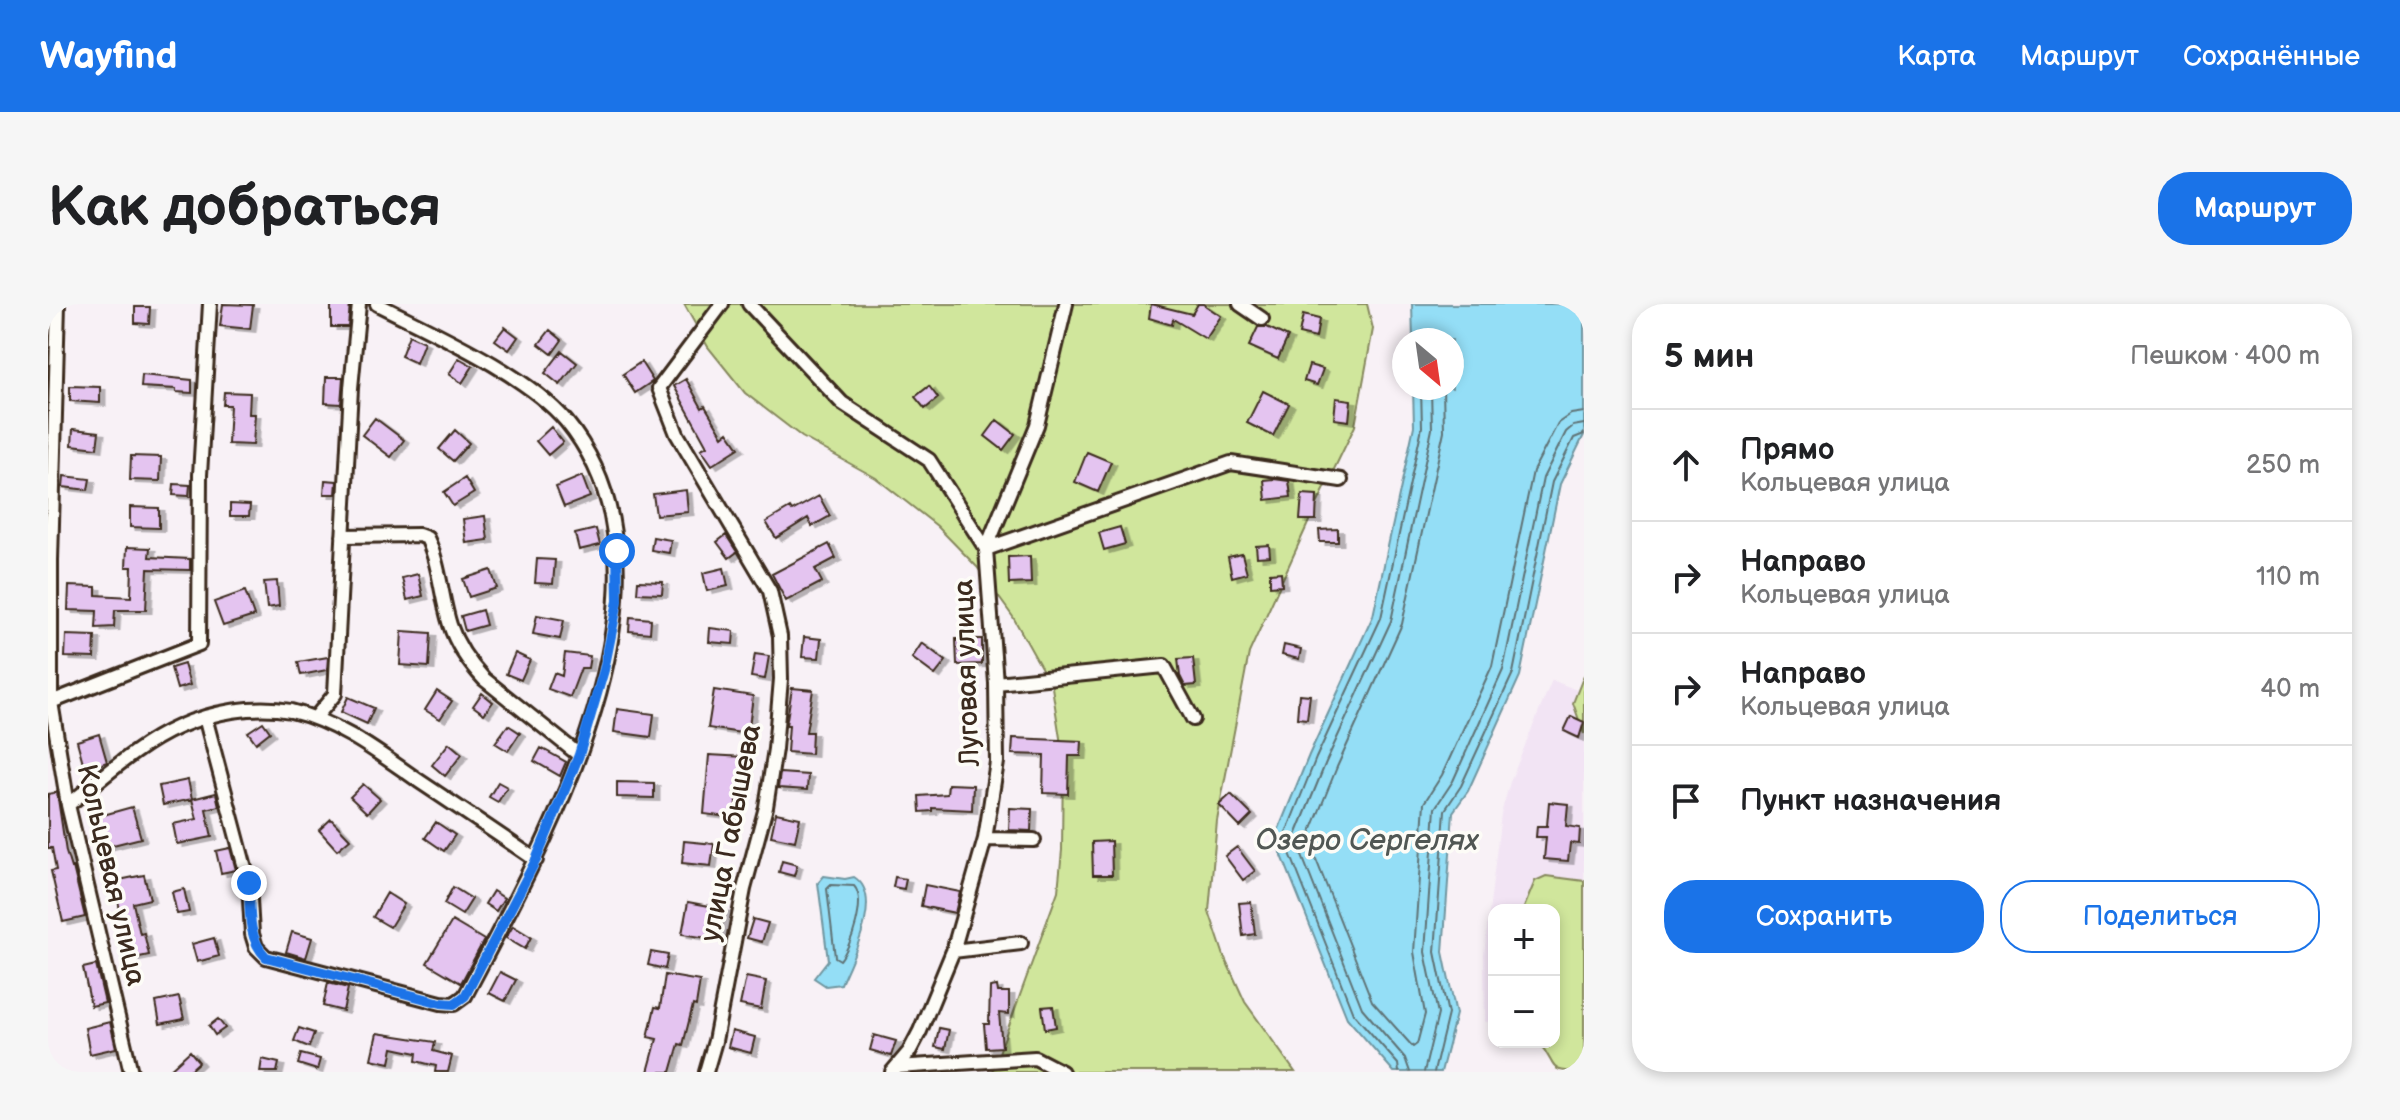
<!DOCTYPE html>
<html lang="ru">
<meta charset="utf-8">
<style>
:root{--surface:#fff;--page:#f6f6f6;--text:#202124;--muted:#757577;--line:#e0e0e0;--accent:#1a73e8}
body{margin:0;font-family:"Balsamiq Sans",sans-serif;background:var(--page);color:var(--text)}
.controls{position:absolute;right:24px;bottom:24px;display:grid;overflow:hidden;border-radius:16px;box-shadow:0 4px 12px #0003}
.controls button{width:72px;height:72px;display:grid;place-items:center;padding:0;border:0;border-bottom:2px solid var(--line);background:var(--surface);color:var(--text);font:40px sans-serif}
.compass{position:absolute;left:1344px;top:24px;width:72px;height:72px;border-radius:50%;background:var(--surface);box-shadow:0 4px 12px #0003;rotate:151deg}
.stop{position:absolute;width:24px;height:24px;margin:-18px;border:6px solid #1a73e8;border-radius:50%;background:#fff}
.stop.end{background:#1a73e8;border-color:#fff;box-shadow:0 2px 8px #0008}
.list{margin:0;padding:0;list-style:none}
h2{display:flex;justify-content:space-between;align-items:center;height:104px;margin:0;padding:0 32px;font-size:34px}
h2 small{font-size:26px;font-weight:400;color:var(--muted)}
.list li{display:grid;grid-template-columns:52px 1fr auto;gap:24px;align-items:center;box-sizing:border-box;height:112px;padding:0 32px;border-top:2px solid var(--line)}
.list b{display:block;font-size:30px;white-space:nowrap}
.list p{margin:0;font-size:26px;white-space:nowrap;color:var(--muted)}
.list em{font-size:26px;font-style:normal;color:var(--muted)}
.actions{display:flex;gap:16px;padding:24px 32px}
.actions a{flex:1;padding:18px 0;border:2px solid var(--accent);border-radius:32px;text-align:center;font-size:28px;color:var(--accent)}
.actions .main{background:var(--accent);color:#fff}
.icon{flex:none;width:44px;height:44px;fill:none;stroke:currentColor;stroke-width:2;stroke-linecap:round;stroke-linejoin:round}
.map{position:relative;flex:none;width:1536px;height:768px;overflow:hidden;border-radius:32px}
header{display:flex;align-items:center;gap:48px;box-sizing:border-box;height:112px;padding:0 40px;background:var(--accent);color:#fff}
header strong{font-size:38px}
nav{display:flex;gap:44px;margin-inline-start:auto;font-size:28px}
.intro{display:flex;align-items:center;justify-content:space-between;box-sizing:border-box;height:192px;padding:0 48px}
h1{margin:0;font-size:56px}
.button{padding:20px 36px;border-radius:32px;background:var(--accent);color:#fff;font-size:28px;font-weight:700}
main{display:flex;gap:48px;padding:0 48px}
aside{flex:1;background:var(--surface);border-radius:32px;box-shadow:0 4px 12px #0003}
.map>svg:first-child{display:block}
.built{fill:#f2e4f4}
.green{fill:#d0e69c;stroke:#86885d;stroke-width:2}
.water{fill:#94def6;stroke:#7096a0;stroke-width:2}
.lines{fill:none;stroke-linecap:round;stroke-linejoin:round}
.shore{stroke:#5f7274;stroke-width:2}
.building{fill:#e4c4f0;stroke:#3b2a1e;stroke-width:2;filter:url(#shadow)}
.minor-casing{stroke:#3b2a1e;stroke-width:18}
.minor{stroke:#fdfcf7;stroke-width:12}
.route{stroke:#1a73e8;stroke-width:10}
.labels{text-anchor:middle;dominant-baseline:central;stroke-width:7;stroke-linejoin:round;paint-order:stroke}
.street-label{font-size:28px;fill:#3b2a1e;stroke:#fdfcf7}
.water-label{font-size:30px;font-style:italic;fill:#515754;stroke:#fdfcf7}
</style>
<header>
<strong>Wayfind</strong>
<nav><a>Карта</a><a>Маршрут</a><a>Сохранённые</a></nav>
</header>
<div class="intro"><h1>Как добраться</h1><a class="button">Маршрут</a></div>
<main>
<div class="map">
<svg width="1536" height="768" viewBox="0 0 1536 768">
<defs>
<filter id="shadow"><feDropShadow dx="5.5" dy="3" stdDeviation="0" flood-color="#0004"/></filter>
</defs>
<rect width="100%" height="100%" fill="#f8f1f6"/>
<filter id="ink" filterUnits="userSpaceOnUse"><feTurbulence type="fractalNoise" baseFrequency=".0125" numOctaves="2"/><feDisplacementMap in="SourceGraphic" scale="16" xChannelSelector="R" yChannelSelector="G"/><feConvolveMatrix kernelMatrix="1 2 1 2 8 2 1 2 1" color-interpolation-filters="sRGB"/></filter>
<g filter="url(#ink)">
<path class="built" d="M1504 376 1536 389V714L1506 606H1446V717L1437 718 1436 650 1453 510 1462 478Z"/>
<path class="green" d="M636 0H1319L1325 25 1307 122 1262 215 1201 349 1169 517 1161 607 1176 652 1197 698 1247 768H944L1010 587 1014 546 1015 453 1004 383 965 313 929 263 889 222 828 174 754 133 697 89 660 43Z
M1536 371V430L1525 399Z
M1498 572 1536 577V768C1495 768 1512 762 1490 738H1506V606H1475L1487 577Z"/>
<path class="water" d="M1364 0H1536V131L1512 180 1472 372 1420 487 1405 508 1395 648 1408 710 1393 768H1346L1299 714 1227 534 1261 451 1325 312 1366 122 1365 84H1404V36H1365Z
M776 572 797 575 806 573C837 592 804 654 793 680L778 682 766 674 780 656 770 579Z"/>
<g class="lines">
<path class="shore" d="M1395 84 1396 127 1354 320 1289 463 1260 535 1324 697 1365 743 1369 740 1377 710 1366 648 1376 499 1394 471 1444 362 1485 167 1510 119 1523 110 1536 108
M783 581 806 582C819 596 803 643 792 656L787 653 779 585Z
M1351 768 1350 760 1305 709 1236 534 1268 454 1333 314 1374 123 1373 84
M1362 768 1357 754 1314 704 1247 534 1278 458 1343 317 1384 125 1383 84
M1376 768 1390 710 1377 648 1387 504 1405 477 1455 366 1495 174 1518 128 1525 122 1536 120
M1386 768 1400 710 1387 648 1397 506 1413 482 1465 369 1504 178 1526 134 1536 130"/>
</g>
<path class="building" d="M175 0 205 1 202 25 172 22Z
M283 0H302L300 23H283Z
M1103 0 1144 10 1150 0H1155L1173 12 1158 35 1125 15 1124 21 1101 14Z
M87 3H102L101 20 87 19Z
M1255 11 1271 15 1268 34 1251 30Z
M457 23 470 33 461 46 447 36Z
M1210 23H1219L1240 33 1230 55 1201 42Z
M502 26 514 36 504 50 491 40Z
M361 31 376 38 368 59 353 52Z
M514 47 529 59 512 81 497 69Z
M411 54 425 62 414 79 401 70Z
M593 58 605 77 587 89 575 70Z
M1261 61 1275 65 1269 81 1256 77Z
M94 71 144 76V89L128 88V85L93 83Z
M278 73H295L293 100 277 99Z
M638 75 654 104 657 102 675 132 680 128 691 144 664 161 653 145 659 142 626 82Z
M22 82 52 83V99L22 97Z
M881 82 890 94 877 105 867 93Z
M1215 87 1241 100 1225 132 1199 119Z
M176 88 202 89 201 110H207L205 141 180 140 182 101H175Z
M1288 94 1303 96 1301 117 1286 115Z
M327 114 356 136 343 153 314 131Z
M949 116 967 130 955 146 937 132Z
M503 123 515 138 500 151 488 137Z
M25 125 51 128 49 144 24 141Z
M407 126 421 139 405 157 391 145Z
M1039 148 1063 158 1050 188 1027 178Z
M83 152 113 153 112 177 82 176Z
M16 172 42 175 40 186 15 183Z
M534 172 542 193 516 203 508 183Z
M417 174 426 189 405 202 396 188Z
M1226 175 1241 177 1243 193 1218 196 1216 176Z
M277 176 289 177 288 190H276Z
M126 180 142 181 141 192 125 191Z
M638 186 640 208 608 211 605 190Z
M1254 190 1269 191 1268 216H1252Z
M771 192 782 212 764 222 760 214 728 234 718 218 742 204 744 207Z
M182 200 202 201 201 212H182Z
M82 203 111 204V224L82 223Z
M437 212 440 236 418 239 415 215Z
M1072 223 1077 240 1056 246 1051 229Z
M548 225 552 241 531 246 527 230Z
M1290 225V238H1272L1271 226Z
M678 231 689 248 681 254 669 238Z
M605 233 623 236 621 249 603 246Z
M781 240 788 254 767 265 774 278 738 297 724 270Z
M1221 241 1222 252 1209 253 1208 242Z
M79 243 102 244 101 253 142 255V266L100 265 98 306H67L66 323 48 324 49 307 20 306 21 282 48 283V291L83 293 84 263H78Z
M1194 250 1199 269 1184 273 1180 253Z
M982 252 983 279 961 280 960 253Z
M489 255 507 256 505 280 487 279Z
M676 264 680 282 659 287 655 269Z
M443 266 449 284 421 293 415 275Z
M1233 268 1234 281 1222 282V269Z
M370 270 375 292 359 296 354 274Z
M229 277 231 302 219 304 216 278Z
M590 277 615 278 614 290 589 289Z
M197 287 206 312 175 322 166 298Z
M434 306 438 321 417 327 413 312Z
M489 311 516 316 512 335 485 330Z
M582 313 603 315 602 329 581 327Z
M662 324 686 327 685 340 661 338Z
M354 327 383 329 381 363 352 361Z
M18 331 47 332 46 354 17 353Z
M756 333 773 335 771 354 754 353Z
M908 335H934V360L909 361Z
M874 339 898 357 887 371 864 354Z
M1236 341 1253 345 1251 355 1234 351Z
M467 349 482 356 473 376 458 370Z
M517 349 542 352 540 364H533L522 393 500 385 506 369 514 372Z
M707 350 721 352 717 375 703 373Z
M280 353 279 366 253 371 250 358Z
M1145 354 1148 381 1137 382 1132 372 1130 355Z
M136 360 142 381 129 385 123 364Z
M744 384 765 386 758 428H764L763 450 739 448 741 421H738Z
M666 386 705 392 700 430 660 424Z
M389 387 404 397 392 415 377 406Z
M434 389 445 398 436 410 425 402Z
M1251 390 1262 391 1259 415 1249 414Z
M300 393 326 404 319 420 293 408Z
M569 405 606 410 603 433 566 428Z
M1523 412 1536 418 1531 434 1516 427Z
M215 418 222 428 208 439 200 428Z
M460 421 472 429 460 447 447 439Z
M51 430 59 458 37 466 29 437Z
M965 434 1034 437 1033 452H1021L1020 490 995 489 996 451 964 450Z
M401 439 414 450 397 472 384 461Z
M493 444 518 458 512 472 486 457Z
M661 451 697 453 696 481 691 480 687 514 656 510Z
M732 469 760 471 759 486 730 484Z
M140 476 144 495 115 501 111 482Z
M450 478 459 483 450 498 441 493Z
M569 478 606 479V494L569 493Z
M315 480 332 495 319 509 302 493Z
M900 480 925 481 924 506 884 504V507L872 508 871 492 899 490Z
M9 488 18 548 23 564 25 563 37 613 15 618 3 567 8 566 4 544H0V490Z
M168 489 171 502 158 505 164 533 129 540 125 520 149 515 144 495Z
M1183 490 1204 511 1192 523 1171 501Z
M1501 498 1520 500 1518 522 1532 524 1531 540 1522 539 1520 557 1496 555 1498 533H1488L1489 522H1499Z
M84 503 93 534 49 545 41 515Z
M962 504 984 505 983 527 961 526Z
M728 509 752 514 747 537 723 532Z
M283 515 302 535 289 546 271 526Z
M388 518 407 531 396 547 377 534Z
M636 537 666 540 663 562 634 559Z
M1063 537 1064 571H1045L1044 538Z
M1189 543 1207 567 1195 576 1177 552Z
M182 544 188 566 173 569 168 547Z
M734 557 749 561 746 572 731 568Z
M96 571 102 595 85 599 92 630 96 629 101 651 77 656 69 612 73 611 66 577Z
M847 573 858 575 856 585 845 583Z
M877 581 912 588 907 609 873 602Z
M405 583 424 595 414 611 396 600Z
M136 585 141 608 129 610 124 588Z
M445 587 456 594 448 607 437 600Z
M339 589 356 600 342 623 325 613Z
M640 598 677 605 671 636 634 630Z
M1203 598 1207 630 1195 632 1191 599Z
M705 615 720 619 714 638 699 634Z
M404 617 436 636 413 679 379 659Z
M465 622 483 633 477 645 458 634Z
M244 628 264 634 258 654 238 648Z
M166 634 171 652 149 658 144 640Z
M603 648 620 651 617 665 600 661Z
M48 661 57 699 43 702 35 664Z
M452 668 468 676 457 697 441 689Z
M617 671 652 677 648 702 645 701 635 741 631 740 623 768H600L609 735 600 733 607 703 612 704Z
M698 673 718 677 713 705 692 701Z
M280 679 300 684 295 707 275 702Z
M949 682 950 688H961V710L951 709 954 743 938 744 936 720H941L942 683Z
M131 693 136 715 112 720 108 698Z
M1005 702 1008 723 997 725 994 703Z
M170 715 177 724 167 731 161 722Z
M62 718 68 744 42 750 37 724Z
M251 724 266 729 261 743 246 737Z
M891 724 901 726 897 745 887 743Z
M684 727 707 733 703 749 680 743Z
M329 729 387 738 385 747 404 752 400 768H387L388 762 368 757 369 749 345 744 342 759 323 755Z
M826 731 848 737 843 752 822 746Z
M142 747 151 758 140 768H119Z
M253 750 272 755 269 766 250 760Z
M214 755 231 759 229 768H212Z"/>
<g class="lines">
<defs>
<path id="minor" d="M10 0 3 256V398L20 501 83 768
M701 0 794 99 881 156 938 245 948 379 949 458 937 535 905 647 872 727 861 748 844 768
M1192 0 1214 15
M295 232 371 231 379 234C392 261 393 293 402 321 409 342 421 359 436 375L531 451
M938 245 1183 159 1293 176
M938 245 989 121 1018 0
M948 379 1116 362 1145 415
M3 398 151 340 152 171 162 0
M157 413 201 579 204 630 208 643 218 653 393 699 406 700 417 692C495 542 649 276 518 117 479 70 384 28 329 0
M267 414 287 390 303 84 311 0
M20 501C55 474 89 441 130 423 164 408 206 400 243 407 291 418 332 450 371 477 410 503 449 529 488 556
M937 535 986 536
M905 647 973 639
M850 763 987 754 1014 768
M658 768 667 737 696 585 718 503 727 445 733 375 732 332 722 287 629 130 611 84 674 0"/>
</defs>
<use href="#minor" class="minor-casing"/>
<use href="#minor" class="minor"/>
</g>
</g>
<g class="lines" filter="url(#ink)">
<path class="route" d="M201 579C202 605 199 634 218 653L393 699 406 700 417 692 488 556 531 451 556 366 570 297 569 247"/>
</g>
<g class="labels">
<g class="street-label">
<text transform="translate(919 369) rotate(-92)">Луговая улица</text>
<text transform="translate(683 529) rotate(-79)">улица Габышева</text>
<text transform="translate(63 571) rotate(77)">Кольцевая улица</text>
</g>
<g class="water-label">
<text x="1319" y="537">Озеро Сергелях</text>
</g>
</g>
</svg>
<div class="controls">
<button>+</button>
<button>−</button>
</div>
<svg class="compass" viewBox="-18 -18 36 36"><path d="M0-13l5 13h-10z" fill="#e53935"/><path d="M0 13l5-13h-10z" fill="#757577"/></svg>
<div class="stop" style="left:569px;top:247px"></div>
<div class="stop end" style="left:201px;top:579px"></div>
</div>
<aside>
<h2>5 мин<small>Пешком · 400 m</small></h2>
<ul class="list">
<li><svg class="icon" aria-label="ahead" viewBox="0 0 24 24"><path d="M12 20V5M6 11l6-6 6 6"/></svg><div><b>Прямо</b><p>Кольцевая улица</p></div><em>250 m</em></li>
<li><svg class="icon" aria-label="right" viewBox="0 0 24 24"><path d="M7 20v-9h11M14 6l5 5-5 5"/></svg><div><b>Направо</b><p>Кольцевая улица</p></div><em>110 m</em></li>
<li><svg class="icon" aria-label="right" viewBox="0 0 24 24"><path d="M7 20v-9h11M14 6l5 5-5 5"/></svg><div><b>Направо</b><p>Кольцевая улица</p></div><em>40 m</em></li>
<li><svg class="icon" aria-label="arrive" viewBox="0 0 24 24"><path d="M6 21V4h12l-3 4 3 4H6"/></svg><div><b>Пункт назначения</b></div></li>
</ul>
<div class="actions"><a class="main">Сохранить</a><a>Поделиться</a></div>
</aside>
</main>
